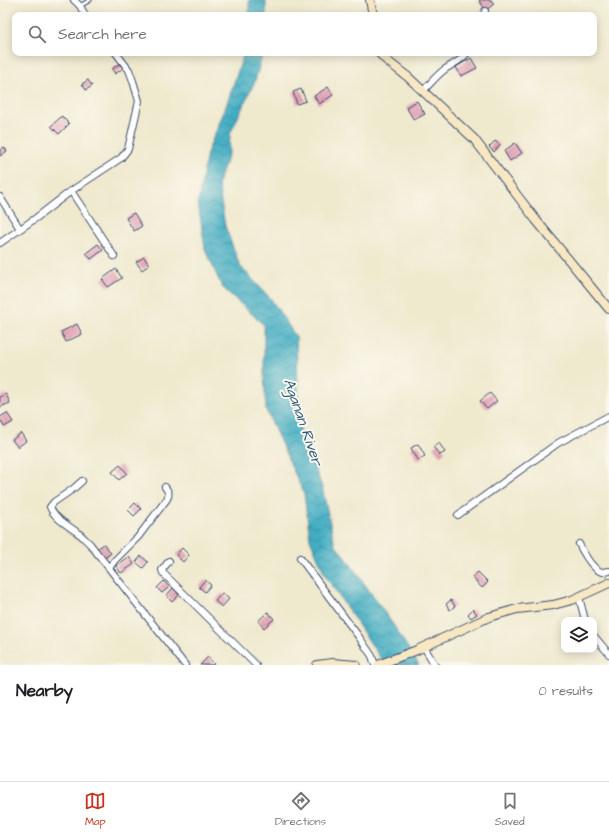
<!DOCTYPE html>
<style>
:root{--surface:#fff;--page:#f6f6f6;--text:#202124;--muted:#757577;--line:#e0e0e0;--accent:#c8321e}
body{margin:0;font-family:"Architects Daughter",sans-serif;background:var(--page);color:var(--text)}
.controls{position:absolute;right:12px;bottom:12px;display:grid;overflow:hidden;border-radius:8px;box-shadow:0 2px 10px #0003}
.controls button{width:36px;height:36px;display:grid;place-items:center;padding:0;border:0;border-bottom:1px solid var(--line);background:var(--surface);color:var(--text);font:20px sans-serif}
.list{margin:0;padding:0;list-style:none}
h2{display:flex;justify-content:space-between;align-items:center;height:52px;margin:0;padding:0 16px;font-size:17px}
h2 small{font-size:13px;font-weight:400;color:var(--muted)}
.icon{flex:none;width:22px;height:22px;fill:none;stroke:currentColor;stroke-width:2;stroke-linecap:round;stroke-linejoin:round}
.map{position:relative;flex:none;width:609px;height:665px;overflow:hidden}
.search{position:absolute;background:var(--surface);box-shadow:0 2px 10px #0003;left:12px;right:12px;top:12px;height:44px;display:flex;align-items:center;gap:10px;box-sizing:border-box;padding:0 14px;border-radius:8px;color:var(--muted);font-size:15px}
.sheet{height:116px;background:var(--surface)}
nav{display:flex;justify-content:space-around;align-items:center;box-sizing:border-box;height:56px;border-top:1px solid var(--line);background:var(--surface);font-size:11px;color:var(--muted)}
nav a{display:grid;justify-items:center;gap:2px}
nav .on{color:var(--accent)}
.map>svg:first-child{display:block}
.water{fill:url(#water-waves);stroke:#2e6e90}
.building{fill:url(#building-hatch)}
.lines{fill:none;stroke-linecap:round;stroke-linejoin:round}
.lane-casing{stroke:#3b4b6f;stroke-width:5}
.street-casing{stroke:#3b4b6f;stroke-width:8}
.secondary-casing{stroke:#3b4b6f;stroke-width:10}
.lane{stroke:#fff;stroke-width:3}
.street{stroke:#fff;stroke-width:6}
.secondary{stroke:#f7e8c3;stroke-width:8}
.labels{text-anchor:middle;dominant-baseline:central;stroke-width:4;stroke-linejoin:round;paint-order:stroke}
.water-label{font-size:15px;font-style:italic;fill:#295b81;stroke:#fbf7ec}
</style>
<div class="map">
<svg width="609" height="665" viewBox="0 0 609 665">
<defs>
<pattern id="water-waves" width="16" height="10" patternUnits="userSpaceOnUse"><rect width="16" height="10" fill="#42adc2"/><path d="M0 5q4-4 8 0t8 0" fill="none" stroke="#368da1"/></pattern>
<pattern id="building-hatch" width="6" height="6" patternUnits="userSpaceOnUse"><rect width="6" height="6" fill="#e5a3b6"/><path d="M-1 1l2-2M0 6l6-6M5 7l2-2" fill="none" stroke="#b98597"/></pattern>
</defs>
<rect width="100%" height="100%" fill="#fbf7ec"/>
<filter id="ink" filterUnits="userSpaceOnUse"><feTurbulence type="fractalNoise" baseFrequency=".025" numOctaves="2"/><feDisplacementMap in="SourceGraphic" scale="8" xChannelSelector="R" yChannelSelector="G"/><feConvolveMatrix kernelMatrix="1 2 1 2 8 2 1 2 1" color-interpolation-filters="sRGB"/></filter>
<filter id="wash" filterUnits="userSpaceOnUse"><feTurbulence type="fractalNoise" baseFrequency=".012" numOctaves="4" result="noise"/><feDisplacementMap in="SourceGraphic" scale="16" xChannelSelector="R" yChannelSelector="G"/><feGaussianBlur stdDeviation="0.9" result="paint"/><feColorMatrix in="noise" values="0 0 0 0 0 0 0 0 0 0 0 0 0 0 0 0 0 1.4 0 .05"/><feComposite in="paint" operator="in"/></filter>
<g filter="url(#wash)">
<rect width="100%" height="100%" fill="#efe9ce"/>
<path class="water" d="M249 0H266V15H249Z
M244 53H263L255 81 230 134 229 153 218 183 225 226 240 266 271 299 296 337 298 382V423L322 487 335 545 347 559 392 623 419 665H385L325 575 310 539 304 494 266 410 264 375V325L222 287 205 249 198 202 207 153 225 109Z"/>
<g id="blocks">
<path class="building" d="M480 0H491L494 4 486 10 479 1Z
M471 58 477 68 461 76 456 67Z
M119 64 123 68 115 74 112 69Z
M88 80 92 86 86 90 82 84Z
M328 87 333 95 319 104 314 96Z
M301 89 306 101 297 104 293 92Z
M417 101 425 114 414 120 406 107Z
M62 116 69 124 59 134 51 126Z
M495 141 500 145 494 152 489 147Z
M515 143 522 153 510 161 504 151Z
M4 147 7 151 0 156V150Z
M134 213 142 226 134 231 126 218Z
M98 244 103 250 91 259 86 253Z
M144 257 149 265 142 270 136 262Z
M116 269 122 278 108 287 102 279Z
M77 324 82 334 66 342 61 332Z
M490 393 497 401 487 409 480 401Z
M6 394 10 403 0 407V397Z
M7 413 13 422 4 427 0 419V417Z
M21 433 26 441 18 447 12 440Z
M439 443 445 452 440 455 433 447Z
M418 444 425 456 418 460 411 448Z
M120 465 127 473 119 480 112 472Z
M135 503 141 509 134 516 128 510Z
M104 544 111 553 105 558 97 549Z
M182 548 189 555 183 562 176 555Z
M141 556 148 562 143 568 136 562Z
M129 557 134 564 121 573 116 566Z
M478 572 488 582 482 588 472 577Z
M205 580 211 585 205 592 199 587Z
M164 581 169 587 162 593 157 588Z
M173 588 179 595 172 602 166 596Z
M222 593 229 599 222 607 215 601Z
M451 600 455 606 450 610 446 604Z
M473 609 477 614 471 618 468 614Z
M268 612 274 619 264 628 258 621Z
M208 657 214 664 213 665H200Z"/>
</g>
</g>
<g filter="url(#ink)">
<use href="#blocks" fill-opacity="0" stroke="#3b4b6f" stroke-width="1"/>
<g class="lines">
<defs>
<path id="lane" d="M80 6 90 0"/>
<path id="street" d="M74 0 80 6 85 15
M484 15 485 11
M423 91C430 84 436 76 444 70 452 64 460 62 467 53
M71 191 114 256
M0 197 20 229
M0 243 36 218 71 191 121 158 128 149 139 101 133 81 129 70 116 53
M82 481 73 489 54 502 50 507C54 518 69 526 78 533 83 536 86 541 90 544L185 665
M458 515 558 443 609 416
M579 544C583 552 593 571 603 572 605 572 607 571 609 571
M300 558 359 637 372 656 375 665
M169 561 162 570 163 573 256 665
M109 568 115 560 138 537 167 499C170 494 168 491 165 487
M579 597 585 620
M594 636 609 654
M424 647 435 665"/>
<path id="secondary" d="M370 0 373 15
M379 53 386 60 408 77 474 139 536 220 609 309
M317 665 333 663 356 665
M378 665 417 650 489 617 517 609 553 605 572 600 609 583"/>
</defs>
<use href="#lane" class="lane-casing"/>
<use href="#street" class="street-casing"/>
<use href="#secondary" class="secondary-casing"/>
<use href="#lane" class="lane"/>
<use href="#street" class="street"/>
<use href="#secondary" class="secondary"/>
</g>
</g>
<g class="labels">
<g class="water-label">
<text transform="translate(303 422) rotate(71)">Aganan River</text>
</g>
</g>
</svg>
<div class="controls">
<button><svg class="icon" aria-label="layers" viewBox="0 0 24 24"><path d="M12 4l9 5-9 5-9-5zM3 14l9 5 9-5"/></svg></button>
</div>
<div class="search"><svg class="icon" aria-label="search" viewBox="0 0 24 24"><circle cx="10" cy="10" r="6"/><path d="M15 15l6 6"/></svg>Search here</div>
</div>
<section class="sheet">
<h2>Nearby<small>0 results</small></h2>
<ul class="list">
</ul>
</section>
<nav>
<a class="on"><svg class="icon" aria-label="map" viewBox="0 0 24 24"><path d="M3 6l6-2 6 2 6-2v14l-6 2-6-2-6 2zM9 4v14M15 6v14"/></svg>Map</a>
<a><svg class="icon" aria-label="directions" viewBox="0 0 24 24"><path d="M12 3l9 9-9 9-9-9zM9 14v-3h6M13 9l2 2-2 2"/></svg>Directions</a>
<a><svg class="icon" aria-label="saved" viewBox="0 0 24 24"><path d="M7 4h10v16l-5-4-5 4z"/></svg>Saved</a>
</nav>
